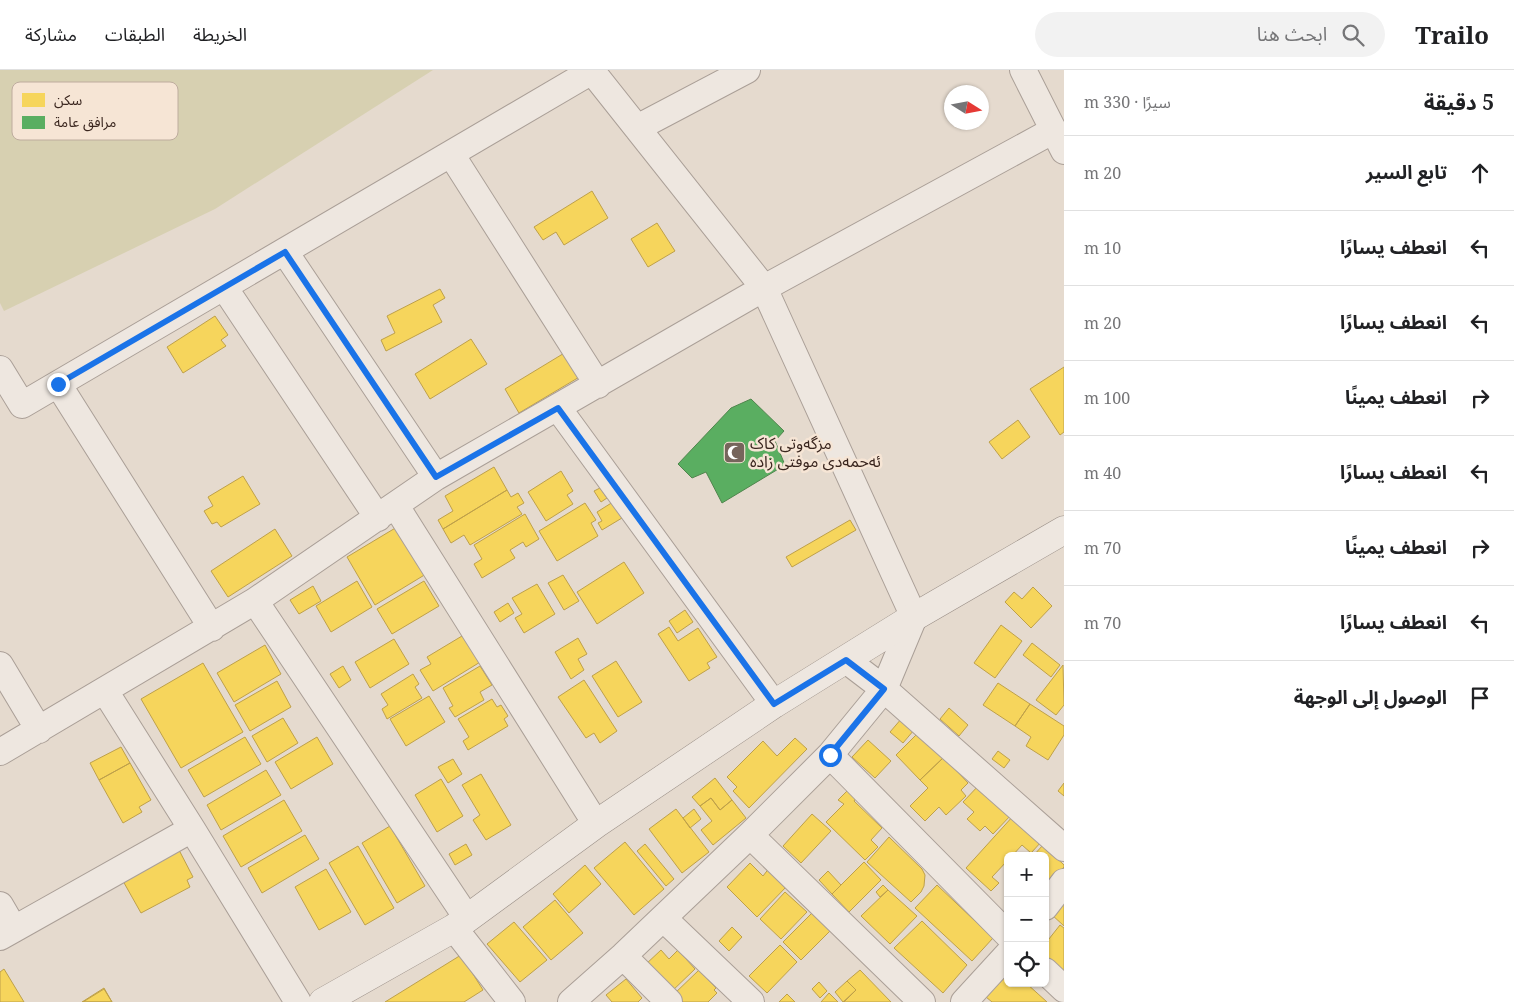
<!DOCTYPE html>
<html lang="ar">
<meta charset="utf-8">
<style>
:root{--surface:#fff;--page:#f2f2f2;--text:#202124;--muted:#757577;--line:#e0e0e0}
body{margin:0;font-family:"Noto Serif","Noto Sans Arabic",serif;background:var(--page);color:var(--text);direction:rtl}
.controls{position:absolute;right:15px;bottom:15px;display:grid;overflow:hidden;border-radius:8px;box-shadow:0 1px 4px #0004}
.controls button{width:45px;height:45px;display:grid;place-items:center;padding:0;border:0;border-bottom:1px solid var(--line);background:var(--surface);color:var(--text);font:25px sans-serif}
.compass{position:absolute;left:944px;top:15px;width:45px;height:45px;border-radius:50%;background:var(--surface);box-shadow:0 1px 4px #0004;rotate:101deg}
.stop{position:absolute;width:15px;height:15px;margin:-11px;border:4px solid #1a73e8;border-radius:50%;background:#fff}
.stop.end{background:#1a73e8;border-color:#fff;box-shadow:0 1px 5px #0008}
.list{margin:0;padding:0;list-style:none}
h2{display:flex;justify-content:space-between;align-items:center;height:65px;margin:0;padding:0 20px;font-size:21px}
h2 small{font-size:16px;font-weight:400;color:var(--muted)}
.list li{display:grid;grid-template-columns:32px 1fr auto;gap:15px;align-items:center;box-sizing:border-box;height:75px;padding:0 20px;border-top:1px solid var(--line)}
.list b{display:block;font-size:19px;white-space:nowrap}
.list em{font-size:16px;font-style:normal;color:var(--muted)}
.icon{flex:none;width:28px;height:28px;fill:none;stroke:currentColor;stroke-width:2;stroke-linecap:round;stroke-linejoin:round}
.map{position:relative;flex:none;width:1064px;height:932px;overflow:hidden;direction:ltr}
header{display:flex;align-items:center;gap:30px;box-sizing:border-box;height:70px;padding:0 25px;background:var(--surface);border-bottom:1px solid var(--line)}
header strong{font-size:24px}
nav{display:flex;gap:28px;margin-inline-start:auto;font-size:18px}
.search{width:350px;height:45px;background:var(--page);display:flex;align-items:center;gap:12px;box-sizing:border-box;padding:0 18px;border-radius:28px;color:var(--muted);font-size:19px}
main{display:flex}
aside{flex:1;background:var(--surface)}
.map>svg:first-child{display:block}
.green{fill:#d7d0b1}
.homes{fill:#f6d55c;stroke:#bea04a}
.public{fill:#5aae61;stroke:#50854d}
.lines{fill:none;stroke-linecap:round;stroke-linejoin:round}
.street-casing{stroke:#aa9f97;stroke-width:28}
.secondary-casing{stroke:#9a8f87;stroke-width:29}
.street{stroke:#eee7e0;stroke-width:26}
.secondary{stroke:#eee7e0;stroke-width:28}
.route{stroke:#1a73e8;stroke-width:6}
.labels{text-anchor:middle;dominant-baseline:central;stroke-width:5;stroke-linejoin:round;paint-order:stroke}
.poi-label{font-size:16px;fill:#3a261f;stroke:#f6e5d5;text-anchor:start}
.key{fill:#f6e5d5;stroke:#beac9e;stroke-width:1}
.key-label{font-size:14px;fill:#3a261f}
</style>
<header>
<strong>Trailo</strong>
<div class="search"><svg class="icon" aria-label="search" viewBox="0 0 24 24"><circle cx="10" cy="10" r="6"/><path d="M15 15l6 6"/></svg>ابحث هنا</div>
<nav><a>الخريطة</a><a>الطبقات</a><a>مشاركة</a></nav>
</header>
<main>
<aside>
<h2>5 دقيقة<small>سيرًا · 330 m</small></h2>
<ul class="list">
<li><svg class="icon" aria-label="ahead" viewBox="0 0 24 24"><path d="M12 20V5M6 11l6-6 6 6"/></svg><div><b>تابع السير</b></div><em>20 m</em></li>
<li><svg class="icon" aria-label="left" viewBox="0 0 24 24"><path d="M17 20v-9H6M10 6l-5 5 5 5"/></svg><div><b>انعطف يسارًا</b></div><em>10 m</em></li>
<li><svg class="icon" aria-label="left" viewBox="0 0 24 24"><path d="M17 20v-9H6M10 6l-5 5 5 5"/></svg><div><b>انعطف يسارًا</b></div><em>20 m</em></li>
<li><svg class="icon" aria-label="right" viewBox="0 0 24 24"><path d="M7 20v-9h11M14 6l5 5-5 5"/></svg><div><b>انعطف يمينًا</b></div><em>100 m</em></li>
<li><svg class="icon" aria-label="left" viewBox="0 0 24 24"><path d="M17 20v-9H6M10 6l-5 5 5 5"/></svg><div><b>انعطف يسارًا</b></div><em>40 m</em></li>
<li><svg class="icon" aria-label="right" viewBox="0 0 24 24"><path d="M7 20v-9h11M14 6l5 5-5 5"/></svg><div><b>انعطف يمينًا</b></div><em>70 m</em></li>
<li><svg class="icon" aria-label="left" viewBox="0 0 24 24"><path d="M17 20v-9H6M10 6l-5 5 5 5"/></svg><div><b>انعطف يسارًا</b></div><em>70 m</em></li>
<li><svg class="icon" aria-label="arrive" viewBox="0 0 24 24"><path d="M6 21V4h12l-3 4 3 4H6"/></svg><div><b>الوصول إلى الوجهة</b></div></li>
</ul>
</aside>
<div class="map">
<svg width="1064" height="932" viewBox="0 0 1064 932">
<rect width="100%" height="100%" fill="#e5dace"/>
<path class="green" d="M0 0H433L215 139 4 241 0 233Z"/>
<path class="homes" d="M592 121 608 148 564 175 556 162 543 170 534 157Z
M657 153 675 181 648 197 631 169Z
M440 219 445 228 433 235 442 252 386 281 381 270 395 263 387 246Z
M215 246 228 265 221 270 226 276 183 303 167 277Z
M471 269 487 294 430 329 415 304Z
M566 282 581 306 519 343 505 319Z
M1064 297V362L1060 365 1030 319Z
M1018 350 1030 367 1002 389 989 372Z
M494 397 507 420 443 459 438 450 453 441 445 426Z
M561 401 573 421 567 425 573 434 546 451 528 422Z
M243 406 260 434 221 457 217 452 212 454 204 441 213 436 208 427Z
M600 418 607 428 601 432 594 421Z
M507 420 511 427 518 423 524 433 517 437 522 444 470 475 464 465 451 473 443 459Z
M613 432 622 448 602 460 598 453 602 451 597 442Z
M585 433 596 450 591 453 598 466 557 491 539 461Z
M525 444 539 469 526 477 523 472 510 480 515 488 482 508 474 494 482 489 474 475Z
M850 450 856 460 792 497 786 487Z
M402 454 431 501 375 535 347 487Z
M275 459 292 486 228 527 211 501Z
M624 492 644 523 597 554 577 522Z
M563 505 579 531 564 540 548 513Z
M357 511 372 537 331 562 316 536Z
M424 511 439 536 392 564 377 539Z
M537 514 555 544 524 563 515 548 522 544 512 528Z
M313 516 321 531 299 544 290 530Z
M1033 517 1052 536 1031 558 1005 532 1014 522 1022 529Z
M508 533 514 543 500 552 494 542Z
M685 540 693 552 677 563 669 551Z
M1001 555 1022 571 995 608 974 593Z
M669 557 678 571 698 558 717 587 707 593 710 598 689 611 658 564Z
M467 563 490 586 433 621 420 600 431 594 427 587Z
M578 568 587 584 578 589 584 600 571 609 555 582Z
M394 569 409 594 370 618 355 592Z
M1032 573 1060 595 1051 607 1023 585Z
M265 575 281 604 234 632 217 603Z
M616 591 642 632 618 647 592 606Z
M203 593 243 662 181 698 141 629Z
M1063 595 1064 635 1056 645 1036 630Z
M343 596 351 610 339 618 330 604Z
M480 596 492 615 480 622 484 630 455 647 449 638 453 636 443 618Z
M413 604 419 614 415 617 422 628 387 649 382 639 388 635 381 624Z
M584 610 617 661 600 673 594 663 586 668 558 627Z
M277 611 291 637 250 661 235 635Z
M998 613 1030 634 1015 656 983 635Z
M429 626 445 652 406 676 390 649Z
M492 629 497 637 501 635 508 646 504 649 508 656 468 680 463 671 469 667 458 649Z
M1030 634 1064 656V665L1048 690 1026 676 1031 667 1015 656Z
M949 638 968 655 959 666 940 649Z
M283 648 298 673 267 692 252 666Z
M902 648 914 660 903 673 890 662Z
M919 662 944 687 920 710 896 685Z
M245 667 261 694 204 727 188 700Z
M317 667 333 694 291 719 275 692Z
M795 668 807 679 749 738 733 721 737 717 727 707 763 671 777 686Z
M868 670 891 691 875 708 852 687Z
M121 677 130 693 99 710 90 693Z
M998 681 1010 690 1004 698 992 689Z
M944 687 968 713 961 720 966 726 946 745 939 737 925 751 910 736 928 718 920 710Z
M453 689 462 704 448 713 438 697Z
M130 693 151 730 139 737 142 742 123 753 99 710Z
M266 700 281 725 221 760 207 735Z
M481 704 511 755 486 770 473 750 480 745 462 715Z
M715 708 732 730 720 740 711 728 700 736 692 727Z
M441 709 463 746 437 762 415 725Z
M1064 713V726L1058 721Z
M980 714 1012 744 993 764 985 756 980 761 967 749 974 742 963 732Z
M848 720 856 728 854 731 882 758 871 770 878 777 865 790 826 752 844 734 838 730Z
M711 728 720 740 732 730 746 748 713 775 701 760 712 751 700 736Z
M284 730 302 761 241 797 223 766Z
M676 739 709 782 682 803 649 759Z
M694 739 701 749 690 758 683 748Z
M812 744 831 761 801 793 783 776Z
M1014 745 1042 771 1031 783 1022 775 1012 786H1008V790L992 807 999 813 991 821 966 798Z
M390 756 425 816 397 833 362 773Z
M305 765 319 789 262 823 248 798Z
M889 767 922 799 925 805 924 816 921 822 911 832 867 792Z
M625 772 664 819 634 845 594 798Z
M466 774 472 785 455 795 449 784Z
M645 774 674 809 666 816 637 781Z
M1043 775 1064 795V797L1045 817V786H1033Z
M358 776 394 838 365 855 329 793Z
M179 780 193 807 187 810 190 817 141 843 123 811Z
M864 792 881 810 849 842 832 824Z
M750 793 763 806 770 797 788 815 757 847 727 817Z
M585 795 601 814 569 843 553 824Z
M326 799 351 842 319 860 295 817Z
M828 801 841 815 832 824 819 810Z
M883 815 888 820 880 827 876 822Z
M937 815 993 868 972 891 915 838Z
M888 820 917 846 890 874 861 846Z
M785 822 807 842 781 869 760 849Z
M1064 829V856L1051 844Z
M555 830 583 863 551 890 523 857Z
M814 841 832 859 801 890 783 872Z
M922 851 967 895 943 923 894 878Z
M514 852 547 890 520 912 487 874Z
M1060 855 1064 858V902L1045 886V874Z
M732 857 742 867 729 881 719 871Z
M780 875 797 892 767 923 749 906Z
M661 880 669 889 678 880 695 899 670 923 645 895Z
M461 885 483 920 464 932H385Z
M4 899 24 932H0V902Z
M699 900 716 918 714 920 717 923 708 932H679L673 925Z
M860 900 891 932H844L856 920 847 911Z
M1008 902V913H1026L1047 932H992L986 927Z
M626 909 642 928 638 932H612L606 925Z
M847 911 856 920 843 932 835 922Z
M819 912 827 921 820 928 812 919Z
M104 918 112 932H82Z
M104 919 112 932H83Z
M829 923 838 932H821Z
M787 924 795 932H779Z"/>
<path class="public" d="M751 329 784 361 775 371 785 395 722 433 706 402 692 408 678 394 731 338Z"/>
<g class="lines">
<defs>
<path id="street" d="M1023 0 1064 81
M637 58 747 0
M451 84 598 315
M285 182 436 407
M224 217 378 448
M0 299 22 335 592 1
M58 314 212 558
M558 338 774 634
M396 436 596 754
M255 531 467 848
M846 590 884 619 1064 778
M0 595 39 660
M105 621 192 759 298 932
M0 682 255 531 436 407 764 218 1054 60
M830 685 1008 865
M750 765 922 932
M0 835 14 859
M1045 837 1064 812
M663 848 751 932
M454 858 512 932
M0 867 192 759
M623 886 669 932
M1045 901 1064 919
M571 932 623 886 750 765 830 685 884 619 914 547 764 218 591 0
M964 932 1008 884"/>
<path id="secondary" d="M323 932 454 858 596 754 774 634 914 547 1064 460"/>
</defs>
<use href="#street" class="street-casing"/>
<use href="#secondary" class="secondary-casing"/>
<use href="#street" class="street"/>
<use href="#secondary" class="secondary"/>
</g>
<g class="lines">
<path class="route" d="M58 314 285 182 436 407 558 338 774 634 846 590 884 619 830 685"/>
</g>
<defs>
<symbol id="mosque-square" viewBox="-11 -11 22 22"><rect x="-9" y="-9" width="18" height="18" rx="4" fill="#76655c" stroke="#f6e5d5"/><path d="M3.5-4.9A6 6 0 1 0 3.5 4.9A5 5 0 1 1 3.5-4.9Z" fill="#fff"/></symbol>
</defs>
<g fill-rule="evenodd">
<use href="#mosque-square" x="722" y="370" width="25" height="25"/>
</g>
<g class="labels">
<g class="poi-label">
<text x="750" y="373">مزگەوتی کاک<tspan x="750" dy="18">ئەحمەدی موفتی زادە</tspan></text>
</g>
</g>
<rect x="12" y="12" width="166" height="58" rx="8" class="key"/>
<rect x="22" y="23" width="23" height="14" fill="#f6d55c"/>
<rect x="22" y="46" width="23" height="13" fill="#5aae61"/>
<g class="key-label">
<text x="54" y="35">سكن</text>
<text x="54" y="57">مرافق عامة</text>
</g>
</svg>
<div class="controls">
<button>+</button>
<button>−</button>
<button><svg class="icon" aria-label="locate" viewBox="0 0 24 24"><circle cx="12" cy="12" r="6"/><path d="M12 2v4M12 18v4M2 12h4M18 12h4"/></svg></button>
</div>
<svg class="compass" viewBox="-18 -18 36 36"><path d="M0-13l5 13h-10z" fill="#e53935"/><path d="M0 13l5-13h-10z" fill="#757577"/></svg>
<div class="stop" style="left:830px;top:685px"></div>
<div class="stop end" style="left:58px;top:314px"></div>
</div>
</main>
